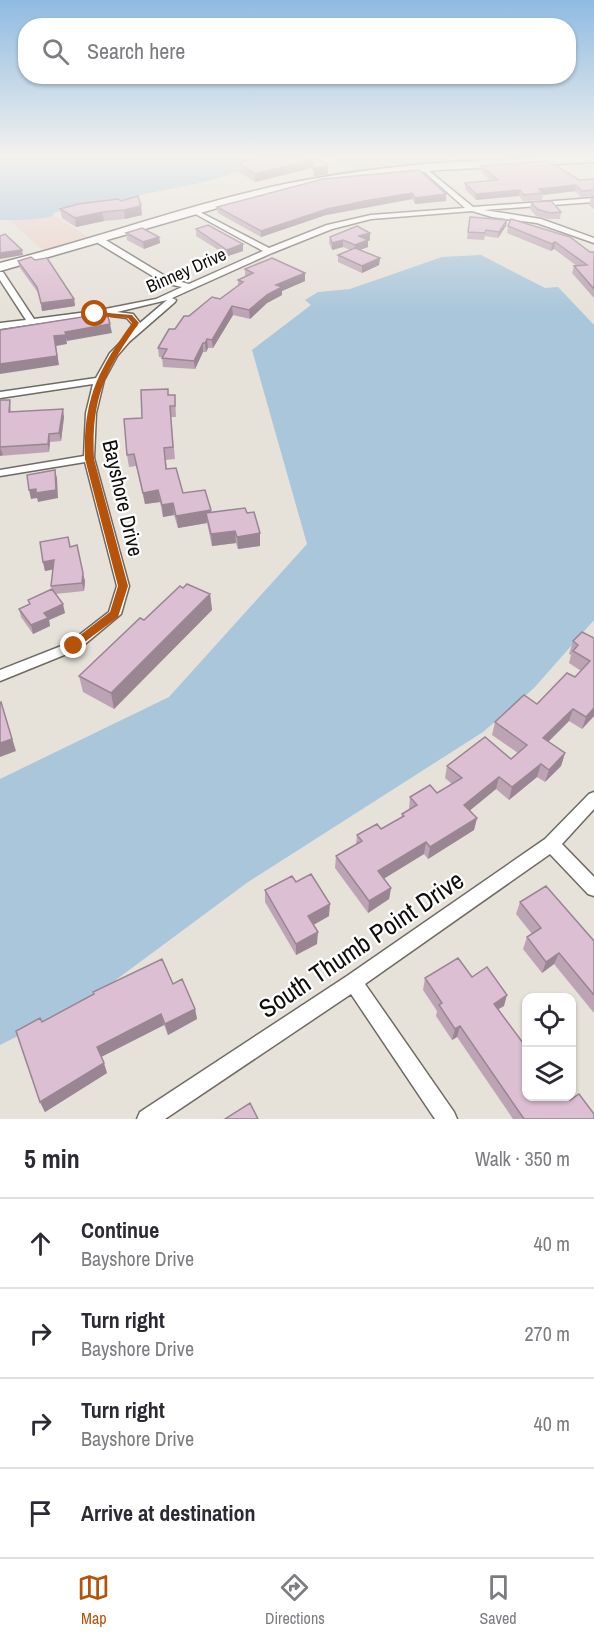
<!DOCTYPE html>
<meta charset="utf-8">
<style>
:root{--surface:#fff;--page:#f7f7f7;--text:#2b2b33;--muted:#7c7c81;--line:#e1e1e2;--accent:#b45309}
body{margin:0;font-family:"Archivo Narrow",sans-serif;background:var(--page);color:var(--text)}
.controls{position:absolute;right:18px;bottom:18px;display:grid;overflow:hidden;border-radius:12px;box-shadow:0 2px 4px #0004}
.controls button{width:54px;height:54px;display:grid;place-items:center;padding:0;border:0;border-bottom:2px solid var(--line);background:var(--surface);color:var(--text);font:30px sans-serif}
.stop{position:absolute;width:18px;height:18px;margin:-14px;border:4px solid #b45309;border-radius:50%;background:#fff}
.stop.end{background:#b45309;border-color:#fff;box-shadow:0 2px 6px #0008}
.list{margin:0;padding:0;list-style:none}
h2{display:flex;justify-content:space-between;align-items:center;height:78px;margin:0;padding:0 24px;font-size:26px}
h2 small{font-size:20px;font-weight:400;color:var(--muted)}
.list li{display:grid;grid-template-columns:39px 1fr auto;gap:18px;align-items:center;box-sizing:border-box;height:90px;padding:0 24px;border-top:2px solid var(--line)}
.list b{display:block;font-size:22px;white-space:nowrap}
.list p{margin:0;font-size:20px;white-space:nowrap;color:var(--muted)}
.list em{font-size:20px;font-style:normal;color:var(--muted)}
.icon{flex:none;width:33px;height:33px;fill:none;stroke:currentColor;stroke-width:2;stroke-linecap:round;stroke-linejoin:round}
.map{position:relative;flex:none;width:594px;height:1119px;overflow:hidden}
.search{position:absolute;background:var(--surface);box-shadow:0 2px 4px #0004;left:18px;right:18px;top:18px;height:66px;display:flex;align-items:center;gap:15px;box-sizing:border-box;padding:0 21px;border-radius:24px;color:var(--muted);font-size:22px}
.sheet{height:438px;background:var(--surface)}
nav{display:flex;justify-content:space-around;align-items:center;box-sizing:border-box;height:84px;border-top:2px solid var(--line);background:var(--surface);font-size:16px;color:var(--muted)}
nav a{display:grid;justify-items:center;gap:3px}
nav .on{color:var(--accent)}
.map>svg:first-child{display:block}
.built{fill:#dfd6c7}
.education{fill:#ead2c9}
.water{fill:#aac6da}
.lines{fill:none;stroke-linecap:round;stroke-linejoin:round}
.street-casing{stroke:#6f6a63;stroke-width:3}
.primary-casing{stroke:#6f6a63;stroke-width:3}
.street{fill:#fff;fill-rule:evenodd}
.primary{fill:#fff;fill-rule:evenodd}
.wall{fill:#bda4b5}
.shaded-wall{fill:#9a8693}
.building{fill:#dcbfd2;stroke:#9a8693;stroke-width:1.5}
.route{fill:#b45309}
.labels{text-anchor:middle;dominant-baseline:central;stroke-width:4.5;stroke-linejoin:round;paint-order:stroke}
.far-street-label{font-size:18px;fill:#0f0e0b;stroke:#fff}
.street-label{font-size:21px;fill:#0f0e0b;stroke:#fff}
.near-street-label{font-size:26px;fill:#0f0e0b;stroke:#fff}
</style>
<div class="map">
<svg width="594" height="1119" viewBox="0 0 594 1119">
<rect width="100%" height="100%" fill="#e6e1d9"/>
<path class="built" d="M334 157H449L458 164 359 173Z"/>
<path class="education" d="M54 216 92 239 45 252 9 220Z"/>
<path class="water" d="M0 157H263C242 179 169 188 136 196L126 200H116L56 212 53 214 54 216C36 220 18 220 0 220Z
M481 255 545 288 558 287 594 325V620L534 688 483 732 248 882 86 1002 0 1045V779L169 697 307 544 252 350 311 305 305 300 318 292 350 289 442 257Z"/>
<g class="lines">
<defs>
<path id="street" d="M423 166 473 207 594 198V202L484 210 541 219 594 238V243L537 223 492 217 472 211 371 219 332 229 272 253 172 298 176 300 175 302 129 342 117 356 104 380 96 413 94 458 129 586 121 614 79 649 0 681V670L69 643 109 612 117 586 85 462 0 476V470L84 456 86 413 93 384 0 398V392L96 378 110 353 138 325H133L127 318 111 316 110 313 0 329V323L26 320 0 280V272H3L34 319 95 311 156 299 182 287 164 283 98 243V239H104L170 279 189 284 263 251 190 211V209H194L269 248 327 225 371 215 465 208 421 169 420 168ZM167 300 140 323 133 314 117 312Z
M594 792V809L562 844 594 877V896L588 894 550 854 365 984 454 1112 457 1119H435L351 994 165 1119H137L140 1112 347 976 545 839 589 794Z"/>
<path id="primary" d="M594 157V162L439 170 323 183 252 198 0 271V263C96 239 189 204 285 184 383 164 494 157 594 157Z"/>
</defs>
<use href="#street" class="street-casing"/>
<use href="#primary" class="primary-casing"/>
<use href="#street" class="street"/>
<use href="#primary" class="primary"/>
</g>
<path class="wall" d="M255 157H319H318L328 174 314 176 312 168 255 182 239 172V164Z
M481 166 579 180 594 179V196L581 197 575 191 543 195 542 200 523 201 519 196 476 200 465 189V183L491 181 481 172Z
M323 179 446 194V201L415 204 412 199 365 208 326 215 261 237 218 213 217 207Z
M591 198H594V209L589 205Z
M118 199 142 215 125 219 104 221 76 227 62 218 60 209Z
M531 202 561 212 560 219H548L536 216 530 209Z
M470 217 507 220 506 226 498 238 485 236 484 240 467 239Z
M508 226 590 252H594V298L572 273 574 266H577L554 249 551 251 507 233Z
M196 229 243 251 228 256 196 236Z
M126 233 159 237 160 243 144 249 127 240Z
M370 233V240L368 241V247L360 250 380 258 379 265 362 273 338 262V255L350 250 343 247 332 250 329 243 330 237Z
M18 261 74 299 75 306 42 311 39 294 20 268Z
M245 269 305 281 282 291V295L267 303 250 319 233 315 213 348H208L206 352H203L195 369 163 367 162 357H159L158 348 175 329 189 316 220 299 238 286V280L245 277Z
M169 395H175L176 417H171L175 459 166 460 167 469 183 493 211 512 247 513 260 533V546L238 549 236 543 212 546 207 523 178 528 174 515 163 517 160 502 145 504 136 466 129 467 127 455 142 418Z
M0 400H10L11 412 64 417 61 441 50 442 49 452 0 456Z
M70 547 85 581 84 591 55 594 65 613 49 620 50 626 33 634 21 617 19 609 29 604 28 600 52 590 51 586 53 569 45 571 43 562Z
M210 594 212 610 114 709 83 692 79 676 144 620Z
M594 639V716L582 729 569 721 548 742 565 753 561 766 545 782 537 777 509 800 496 789 470 810 477 818 474 830 428 859 424 854 384 878 391 888 389 899 368 913 335 868 336 856 356 845 357 835 381 829 401 818 402 814 409 810 410 797 437 793 452 784 445 778 447 766 511 759 518 753 492 735 495 722 537 704 575 677 581 671 569 663 571 655 569 654 573 641Z
M296 882 329 916 313 925 317 944 296 955 265 902V890Z
M520 902 594 941V1013L554 964 542 973 523 949 527 937 532 934 516 914Z
M472 977 504 1006 498 1009 526 1047 570 1100 594 1119H513L457 1037 452 1040 436 1016 437 1011 423 990 425 978Z
M173 984 195 1009 197 1019 168 1035 164 1025 101 1057 107 1073 45 1112 40 1102Z"/>
<path class="shaded-wall" d="M312 160V168L255 182V174Z
M328 166V174L314 176V168Z
M576 185 575 191 543 195V193L539 189Z
M520 190 519 196 476 200V194Z
M412 193V199L326 215 261 237V231L327 209Z
M446 194V201L415 204V198Z
M141 206 142 215 125 219 124 210Z
M102 212 104 221 76 227 75 218Z
M507 220 506 226 498 238 499 232Z
M370 233V240L368 241V247L354 252 355 245 359 236Z
M159 237 160 243 144 249 143 242Z
M343 240V247L332 250V243Z
M555 242 554 249 551 251 552 244Z
M243 244V251L228 256 227 250Z
M22 250 23 255 0 259V253Z
M380 258 379 265 362 273V266Z
M305 273V281L282 291V295L267 303 250 319 249 310 276 285Z
M74 299 75 306 42 311 41 303Z
M232 306 233 315 213 348 212 340Z
M110 324 112 333 67 341 65 332Z
M66 335 67 344 56 346 59 365 0 374V364L54 336Z
M207 339 208 348 206 352 205 343Z
M203 343V352L195 369 194 361Z
M63 409 64 417 61 441 59 433Z
M49 434 50 442 49 452 48 444Z
M0 447 3 455 0 456Z
M55 470 57 478 58 498 38 502 37 498 31 499 29 490Z
M158 490 160 502 145 504 143 493Z
M173 503 174 515 163 517 162 505Z
M211 510 212 522 206 513 207 523 178 528 176 516Z
M235 531 236 543 212 546 211 534Z
M260 533V546L238 549 237 537Z
M54 560 56 569 45 571 43 562Z
M83 573 85 581 84 591 82 583Z
M210 594 212 610 114 709 111 693Z
M63 604 65 613 49 620 50 626 33 634 31 625 44 613Z
M1 702 16 751 0 757V743Z
M594 708V716L582 729 586 717Z
M573 709 569 721 539 751 543 738Z
M565 753 561 766 545 782 549 770Z
M541 764 537 777 509 800 512 787Z
M499 777 496 789 462 817 464 805Z
M477 818 474 830 428 859 430 847Z
M426 842 424 854 377 883 378 871Z
M391 888 389 899 368 913 369 901Z
M330 904 329 916 308 928V916Z
M318 932 317 944 296 955V944Z
M559 953 554 964 542 973 546 962Z
M507 995 504 1006 490 1014 494 1004Z
M195 1009 197 1019 168 1035 165 1024Z
M161 1014 164 1025 101 1057 97 1047Z
M460 1026 457 1037 452 1040 455 1029Z
M104 1063 107 1073 45 1112 40 1102Z"/>
<path class="building" d="M255 157H317L328 166 314 168 312 160 255 174 239 164Z
M548 161 579 180 594 179V190L582 191 576 185 539 189 543 193 524 195 520 190 476 194 465 183 498 180 481 166Z
M419 170 446 194 415 198 412 193 365 201 327 209 261 231 217 207 323 179Z
M138 196 141 206 124 210 102 212 75 218 60 209 78 204 118 199 121 201Z
M551 201 561 212 550 213 537 209 531 202Z
M470 217 507 220 499 232 486 230 485 233 468 232Z
M511 219 570 237 590 252H594V289L574 266 587 265 555 242 552 244 508 226Z
M208 225 243 244 227 250 196 229Z
M357 226 370 233 359 236 368 240 355 245 343 240 332 243 330 237Z
M142 228 159 237 143 242 126 233Z
M5 234 22 250 0 253V236Z
M355 248 380 258 362 266 338 255Z
M31 257 35 260 47 258 74 299 41 303 37 287 18 261Z
M272 258 305 273 276 285 282 287 267 295 249 310 232 306 212 340 207 339 205 343H203L194 361 162 358 167 349 158 348 169 329H175L184 316H189L212 297 220 299 243 282 238 280 253 273 245 269Z
M107 313 110 324 65 332 66 335 54 336 57 356 0 364V330Z
M168 389V395H175V406H170L173 447 164 448 166 469 176 468 183 493 205 490 211 510 176 516 173 503 162 505 158 490 143 493 134 454 127 455 124 419 142 418 141 390Z
M0 400H10L9 412 63 409 59 433 49 434 48 444 0 447Z
M55 470 56 490 36 493V489L29 490 27 475Z
M245 508 247 513 254 512 260 533 237 537 235 531 211 534 206 513Z
M68 537 70 547 77 545 83 573 82 583 51 586 54 560 43 562 40 542Z
M187 584 210 594 111 693 79 676 140 618 144 620 180 586 183 588Z
M52 589 63 604 44 613 48 618 31 625 19 609 30 604 28 600Z
M582 632 594 638V708L586 717 573 709 543 738 565 753 549 770 541 764 512 787 499 777 464 805 477 818 430 847 426 842 378 871 391 888 369 901 336 856 362 841 357 835 377 824 381 829 404 816 402 814 417 805 410 797 430 785 437 793 462 778 447 766 485 737 511 759 527 745 495 722 524 695 537 704 567 673 575 677 590 661 573 651 578 645 573 641Z
M1 702 12 739 0 743V703Z
M311 874 330 904 308 916 318 932 296 944 265 890 292 876 296 882Z
M546 886 594 941V995L559 953 546 962 527 937 541 928 520 902Z
M458 958 472 977 487 967 507 995 494 1004 526 1047V1096H567L570 1100 579 1094 594 1114V1119H524L460 1026 455 1029 439 1005 442 1003 425 978Z
M162 959 173 984 182 979 195 1009 165 1024 161 1014 97 1047 104 1063 40 1102 16 1031 40 1018 42 1022 94 994 93 992Z
M250 1103 258 1119H225Z"/>
<linearGradient id="sky" x2="0" y2="1"><stop stop-color="#8fbbe2"/><stop offset="0.5" stop-color="#f4f2ee"/><stop offset="1" stop-color="#f4f2ee" stop-opacity="0"/></linearGradient>
<rect width="594" height="313" fill="url(#sky)"/>
<path class="route" d="M95 312 132 315 139 323C105 371 91 398 94 459L128 586 118 617 74 650 68 646 70 643 110 612 118 586 85 459C83 399 98 370 132 323L128 318 92 316Z"/>
<g class="labels">
<g class="far-street-label">
<text transform="translate(186 270) rotate(-24)">Binney Drive</text>
</g>
<g class="street-label">
<text transform="translate(123 498) rotate(77)">Bayshore Drive</text>
</g>
<g class="near-street-label">
<text transform="translate(361 944) rotate(-34)">South Thumb Point Drive</text>
</g>
</g>
</svg>
<div class="controls">
<button><svg class="icon" aria-label="locate" viewBox="0 0 24 24"><circle cx="12" cy="12" r="6"/><path d="M12 2v4M12 18v4M2 12h4M18 12h4"/></svg></button>
<button><svg class="icon" aria-label="layers" viewBox="0 0 24 24"><path d="M12 4l9 5-9 5-9-5zM3 14l9 5 9-5"/></svg></button>
</div>
<div class="stop" style="left:95px;top:314px"></div>
<div class="stop end" style="left:74px;top:646px"></div>
<div class="search"><svg class="icon" aria-label="search" viewBox="0 0 24 24"><circle cx="10" cy="10" r="6"/><path d="M15 15l6 6"/></svg>Search here</div>
</div>
<section class="sheet">
<h2>5 min<small>Walk · 350 m</small></h2>
<ul class="list">
<li><svg class="icon" aria-label="ahead" viewBox="0 0 24 24"><path d="M12 20V5M6 11l6-6 6 6"/></svg><div><b>Continue</b><p>Bayshore Drive</p></div><em>40 m</em></li>
<li><svg class="icon" aria-label="right" viewBox="0 0 24 24"><path d="M7 20v-9h11M14 6l5 5-5 5"/></svg><div><b>Turn right</b><p>Bayshore Drive</p></div><em>270 m</em></li>
<li><svg class="icon" aria-label="right" viewBox="0 0 24 24"><path d="M7 20v-9h11M14 6l5 5-5 5"/></svg><div><b>Turn right</b><p>Bayshore Drive</p></div><em>40 m</em></li>
<li><svg class="icon" aria-label="arrive" viewBox="0 0 24 24"><path d="M6 21V4h12l-3 4 3 4H6"/></svg><div><b>Arrive at destination</b></div></li>
</ul>
</section>
<nav>
<a class="on"><svg class="icon" aria-label="map" viewBox="0 0 24 24"><path d="M3 6l6-2 6 2 6-2v14l-6 2-6-2-6 2zM9 4v14M15 6v14"/></svg>Map</a>
<a><svg class="icon" aria-label="directions" viewBox="0 0 24 24"><path d="M12 3l9 9-9 9-9-9zM9 14v-3h6M13 9l2 2-2 2"/></svg>Directions</a>
<a><svg class="icon" aria-label="saved" viewBox="0 0 24 24"><path d="M7 4h10v16l-5-4-5 4z"/></svg>Saved</a>
</nav>
